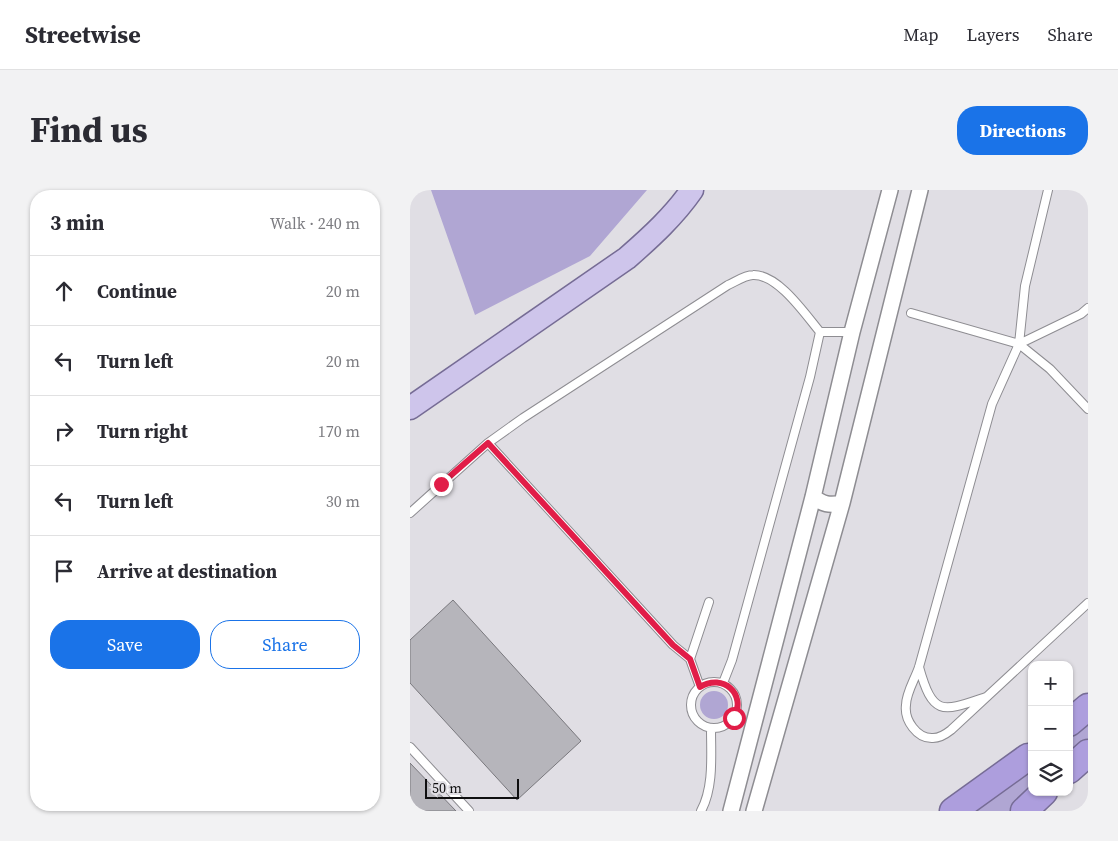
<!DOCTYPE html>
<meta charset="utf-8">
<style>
:root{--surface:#fff;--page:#f2f2f3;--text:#2b2b33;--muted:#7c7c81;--line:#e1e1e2;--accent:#1a73e8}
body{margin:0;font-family:"Source Serif 4",serif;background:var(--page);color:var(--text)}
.controls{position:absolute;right:15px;bottom:15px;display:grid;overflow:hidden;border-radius:10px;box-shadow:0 1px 4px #0004}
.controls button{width:45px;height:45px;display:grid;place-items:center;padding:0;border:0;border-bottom:1px solid var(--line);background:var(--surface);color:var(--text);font:25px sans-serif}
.scale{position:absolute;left:15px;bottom:12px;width:94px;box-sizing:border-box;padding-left:5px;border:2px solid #0f0f10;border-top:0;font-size:14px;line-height:18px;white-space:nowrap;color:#0f0f10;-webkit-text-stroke:4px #e0dee4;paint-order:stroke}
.stop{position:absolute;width:15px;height:15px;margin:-11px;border:4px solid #e11d48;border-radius:50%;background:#fff}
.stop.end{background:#e11d48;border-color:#fff;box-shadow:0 1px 5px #0008}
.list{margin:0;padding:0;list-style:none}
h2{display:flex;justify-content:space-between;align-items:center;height:65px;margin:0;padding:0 20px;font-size:21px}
h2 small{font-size:16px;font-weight:400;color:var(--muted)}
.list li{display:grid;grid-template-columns:32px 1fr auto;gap:15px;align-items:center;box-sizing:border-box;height:70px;padding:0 20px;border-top:1px solid var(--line)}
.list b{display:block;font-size:19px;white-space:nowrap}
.list em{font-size:16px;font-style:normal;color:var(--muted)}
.actions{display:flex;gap:10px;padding:15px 20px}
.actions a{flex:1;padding:11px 0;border:1px solid var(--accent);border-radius:20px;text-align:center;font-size:18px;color:var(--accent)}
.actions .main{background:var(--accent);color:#fff}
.icon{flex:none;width:28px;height:28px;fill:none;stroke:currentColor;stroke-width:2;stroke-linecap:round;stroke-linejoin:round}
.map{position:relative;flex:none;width:678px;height:621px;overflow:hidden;border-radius:20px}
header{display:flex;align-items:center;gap:30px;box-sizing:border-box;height:70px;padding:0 25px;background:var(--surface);border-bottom:1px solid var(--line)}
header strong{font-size:24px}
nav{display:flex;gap:28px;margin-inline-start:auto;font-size:18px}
.intro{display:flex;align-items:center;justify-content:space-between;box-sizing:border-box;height:120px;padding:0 30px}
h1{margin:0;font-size:35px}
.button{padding:12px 22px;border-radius:20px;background:var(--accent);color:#fff;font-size:18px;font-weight:700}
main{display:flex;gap:30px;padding:0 30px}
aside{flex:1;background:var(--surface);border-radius:20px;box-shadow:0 1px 4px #0004}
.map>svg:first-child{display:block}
.green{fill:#b0a6d3}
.building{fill:#b6b5bb;stroke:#79787d}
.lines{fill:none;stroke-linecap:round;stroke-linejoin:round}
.service-casing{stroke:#8e8d92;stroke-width:10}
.minor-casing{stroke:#8e8d92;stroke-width:18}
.primary-casing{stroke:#766c95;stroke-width:25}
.motorway-casing{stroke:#766c95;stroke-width:29}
.service{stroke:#fff;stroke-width:8}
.minor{stroke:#fff;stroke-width:15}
.primary{stroke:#cec5eb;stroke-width:22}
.motorway{stroke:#ad9edd;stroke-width:26}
.route{stroke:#e11d48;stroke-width:6}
</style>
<header>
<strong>Streetwise</strong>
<nav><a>Map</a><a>Layers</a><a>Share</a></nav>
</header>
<div class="intro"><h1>Find us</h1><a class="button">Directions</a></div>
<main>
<aside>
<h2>3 min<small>Walk · 240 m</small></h2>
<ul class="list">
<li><svg class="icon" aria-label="ahead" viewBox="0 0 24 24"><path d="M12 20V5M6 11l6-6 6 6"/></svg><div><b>Continue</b></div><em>20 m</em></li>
<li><svg class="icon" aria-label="left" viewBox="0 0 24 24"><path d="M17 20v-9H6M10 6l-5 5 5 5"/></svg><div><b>Turn left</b></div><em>20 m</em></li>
<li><svg class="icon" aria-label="right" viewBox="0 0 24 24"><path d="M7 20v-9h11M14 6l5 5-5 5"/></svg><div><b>Turn right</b></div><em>170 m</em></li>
<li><svg class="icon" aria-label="left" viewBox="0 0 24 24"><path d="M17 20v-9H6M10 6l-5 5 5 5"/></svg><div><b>Turn left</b></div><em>30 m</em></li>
<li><svg class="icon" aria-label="arrive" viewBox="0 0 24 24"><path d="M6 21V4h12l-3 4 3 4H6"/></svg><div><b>Arrive at destination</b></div></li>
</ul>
<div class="actions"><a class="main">Save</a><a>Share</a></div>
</aside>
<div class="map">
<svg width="678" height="621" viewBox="0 0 678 621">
<rect width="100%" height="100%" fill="#e0dee4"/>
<path class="green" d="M21 0H237L180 66 65 125Z
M290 515a14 14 0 1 1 28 0a14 14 0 1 1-28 0Z
M678 527V554L659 571V543Z
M622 574V602L604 621H565Z"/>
<path class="building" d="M43 410 171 551 107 610 0 493V450Z
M0 573 46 621H0Z"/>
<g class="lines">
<defs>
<path id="service" d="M638 0 615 96 609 154 582 214 509 477C505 489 496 503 496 515 494 530 507 549 523 548 530 548 536 544 541 540L678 413
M501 123 609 154 640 179 678 219
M609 154 671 124 678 118
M78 253 263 455 280 469
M0 323 78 253 113 228 318 95C325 92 335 85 343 85 368 84 395 124 410 142H442
M509 477C523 527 532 522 576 507
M281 515a23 23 0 1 1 46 0a23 23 0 1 1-46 0Z
M313 493 322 470 400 187 410 142
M290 497 280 469 299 412
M0 557 59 621
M291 621C304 597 301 565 301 539"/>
<path id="minor" d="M403 307C413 314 419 316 432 313
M321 621 403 307 442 142 480 0
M344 621 432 313 510 0"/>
<path id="primary" d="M0 218 217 68C241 47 264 26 282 0"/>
<path id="motorway" d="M659 533 678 517
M659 580 678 563
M543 621 618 567
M614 621 634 602"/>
</defs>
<use href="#service" class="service-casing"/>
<use href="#minor" class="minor-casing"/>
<use href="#primary" class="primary-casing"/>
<use href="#motorway" class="motorway-casing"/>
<use href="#service" class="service"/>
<use href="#minor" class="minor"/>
<use href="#primary" class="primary"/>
<use href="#motorway" class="motorway"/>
</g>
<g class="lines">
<path class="route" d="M31 294 78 253 263 455 280 469 290 497C313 483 337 504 324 528"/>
</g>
</svg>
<div class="controls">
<button>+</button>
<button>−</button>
<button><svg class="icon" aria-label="layers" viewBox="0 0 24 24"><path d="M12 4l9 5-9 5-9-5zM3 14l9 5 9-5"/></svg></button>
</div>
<div class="scale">50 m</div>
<div class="stop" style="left:324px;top:528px"></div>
<div class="stop end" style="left:31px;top:294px"></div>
</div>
</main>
